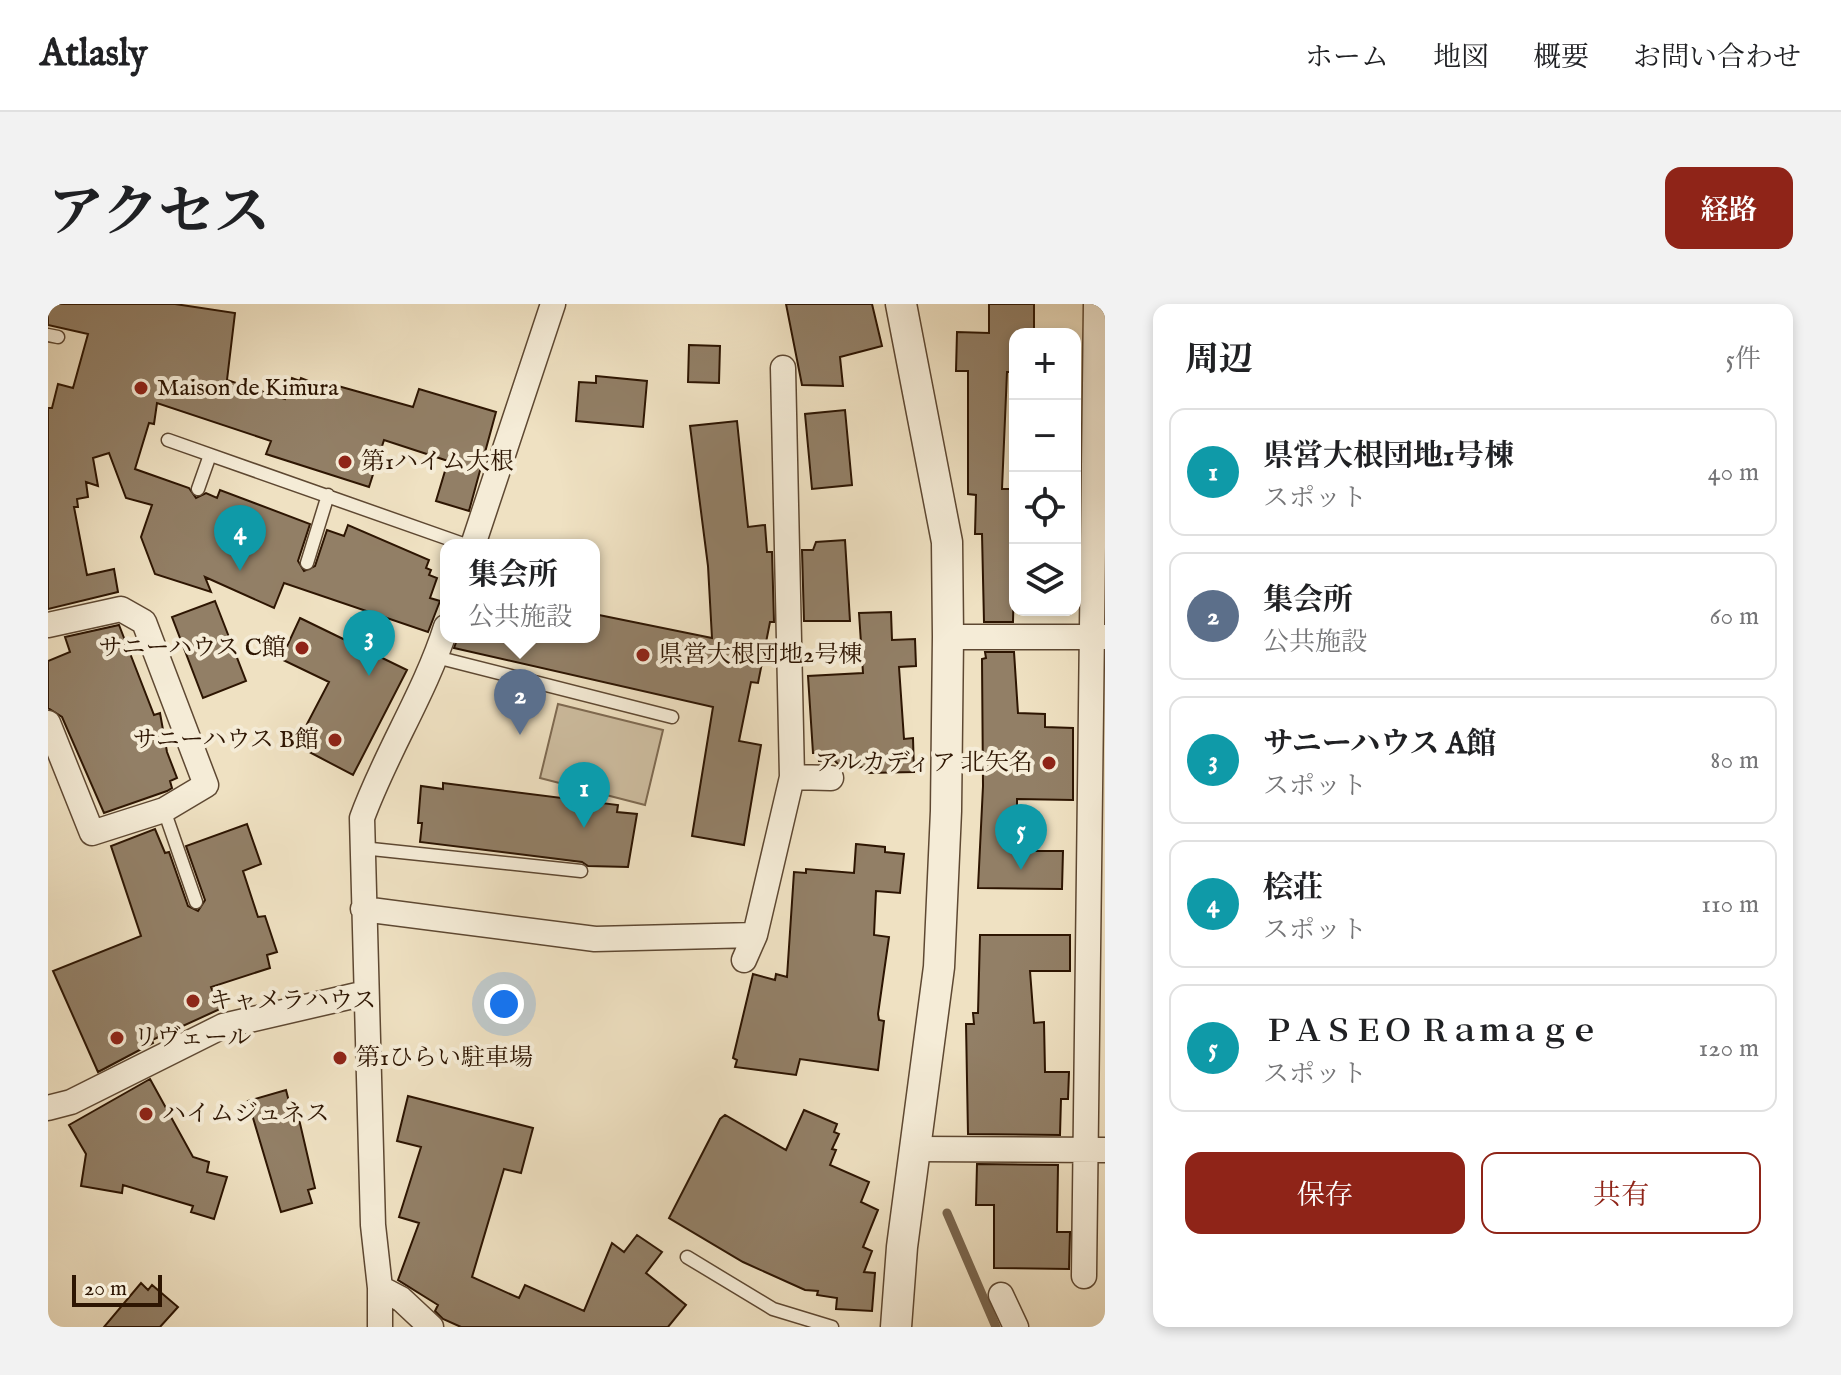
<!DOCTYPE html>
<html lang="ja">
<meta charset="utf-8">
<style>
:root{--surface:#fff;--page:#f2f2f2;--text:#202124;--muted:#757577;--line:#e0e0e0;--accent:#8f2418}
body{margin:0;font-family:"IM FELL English","Noto Serif JP",serif;background:var(--page);color:var(--text)}
.controls{position:absolute;right:24px;top:24px;display:grid;overflow:hidden;border-radius:16px;box-shadow:0 4px 12px #0003}
.controls button{width:72px;height:72px;display:grid;place-items:center;padding:0;border:0;border-bottom:2px solid var(--line);background:var(--surface);color:var(--text);font:40px sans-serif}
.scale{position:absolute;left:24px;bottom:20px;width:90px;box-sizing:border-box;padding-left:8px;border:4px solid #2d1502;border-top:0;font-size:22px;line-height:28px;white-space:nowrap;color:#2d1502;-webkit-text-stroke:6px #f5ecd7;paint-order:stroke}
.you{position:absolute;left:456px;top:700px;width:28px;height:28px;margin:-20px;border:6px solid #fff;border-radius:50%;background:#1a73e8;box-shadow:0 0 0 12px #1a73e833}
.badge{display:grid;place-items:center;width:52px;height:52px;border-radius:50%;background:var(--accent);color:#fff;font-size:26px;font-weight:700}
.pin{position:absolute;translate:-50% -66px;filter:drop-shadow(0 2px 4px #0008)}
.pin::after{content:'';position:absolute;top:42px;width:28px;height:24px;background:inherit;clip-path:polygon(0 0,100% 0,50% 100%)}
.popup{position:absolute;left:392px;top:235px;width:160px;height:104px;box-sizing:border-box;display:grid;place-content:center;border-radius:16px;background:var(--surface);filter:drop-shadow(0 2px 6px #0005);font-size:26px;white-space:nowrap;color:var(--muted)}
.popup b{font-size:30px;color:var(--text)}
.popup::after{content:'';position:absolute;left:50%;top:100%;margin-left:-16px;border:16px solid transparent;border-top-color:var(--surface)}
.list{margin:0;padding:0;list-style:none}
h2{display:flex;justify-content:space-between;align-items:center;height:104px;margin:0;padding:0 32px;font-size:34px}
h2 small{font-size:26px;font-weight:400;color:var(--muted)}
.list li{display:grid;grid-template-columns:52px 1fr auto;gap:24px;align-items:center;box-sizing:border-box;height:128px;margin:0 16px 16px;padding:0 16px;border:2px solid var(--line);border-radius:16px}
.list b{display:block;font-size:30px;white-space:nowrap}
.list p{margin:0;font-size:26px;white-space:nowrap;color:var(--muted)}
.list em{font-size:26px;font-style:normal;color:var(--muted)}
.actions{display:flex;gap:16px;padding:24px 32px}
.actions a{flex:1;padding:18px 0;border:2px solid var(--accent);border-radius:16px;text-align:center;font-size:28px;color:var(--accent)}
.actions .main{background:var(--accent);color:#fff}
.icon{flex:none;width:44px;height:44px;fill:none;stroke:currentColor;stroke-width:2;stroke-linecap:round;stroke-linejoin:round}
.map{position:relative;flex:none;width:1057px;height:1023px;overflow:hidden;border-radius:16px}
header{display:flex;align-items:center;gap:48px;box-sizing:border-box;height:112px;padding:0 40px;background:var(--surface);border-bottom:2px solid var(--line)}
header strong{font-size:38px}
nav{display:flex;gap:44px;margin-inline-start:auto;font-size:28px}
.intro{display:flex;align-items:center;justify-content:space-between;box-sizing:border-box;height:192px;padding:0 48px}
h1{margin:0;font-size:56px}
.button{padding:20px 36px;border-radius:16px;background:var(--accent);color:#fff;font-size:28px;font-weight:700}
main{display:flex;gap:48px;padding:0 48px}
aside{flex:1;background:var(--surface);border-radius:16px;box-shadow:0 4px 12px #0003}
.map>svg:first-child{display:block}
.green{fill:#cebea1;stroke:#7e6a52;stroke-width:2}
.lines{fill:none;stroke-linecap:round;stroke-linejoin:round}
.stream{stroke:#7a664e;stroke-width:9}
.building{fill:#927f66;stroke:#2d1502;stroke-width:2}
.service-casing{stroke:#5e4832;stroke-width:15}
.minor-casing{stroke:#5e4832;stroke-width:27}
.tertiary-casing{stroke:#5e4832;stroke-width:33}
.service{stroke:#f5ecd7;stroke-width:12}
.minor{stroke:#f5ecd7;stroke-width:24}
.tertiary{stroke:#f5ecd7;stroke-width:30}
.poi-dot{fill:#8f2418;stroke:#f5ecd7;stroke-width:3}
.labels{text-anchor:middle;dominant-baseline:central;stroke-width:8;stroke-linejoin:round;paint-order:stroke}
.poi-label{font-size:24px;fill:#2d1502;stroke:#f5ecd7;text-anchor:start}
</style>
<header>
<strong>Atlasly</strong>
<nav><a>ホーム</a><a>地図</a><a>概要</a><a>お問い合わせ</a></nav>
</header>
<div class="intro"><h1>アクセス</h1><a class="button">経路</a></div>
<main>
<div class="map">
<svg width="1057" height="1023" viewBox="0 0 1057 1023">
<rect width="100%" height="100%" fill="#efe1c2"/>
<filter id="stains"><feTurbulence type="fractalNoise" baseFrequency=".0025" numOctaves="4"/><feColorMatrix values="0 0 0 0 .2 0 0 0 0 .09 0 0 0 0 .02 0 0 0 .5 -.17"/></filter>
<radialGradient id="worn" r=".72"><stop offset=".6" stop-color="#630" stop-opacity="0"/><stop offset="1" stop-color="#630" stop-opacity=".3"/></radialGradient>
<path class="green" d="M510 400 615 426 597 501 492 474Z"/>
<g class="lines">
<path class="stream" d="M899 909 948 1023"/>
</g>
<path class="building" d="M0 0H127L187 9 179 76 237 95 244 74 252 77 253 74 288 88 290 82 365 103 371 85 448 108 421 207 388 197 400 157 336 136 321 183 218 150 223 137 109 99 106 120 101 119 87 165 141 184 148 194 158 189 169 194 172 186 262 220 250 257 256 267 267 262 279 226 296 232 300 221 381 256 378 264 383 266 381 271 389 274 382 294 392 297 380 328 236 279 226 304 157 273 163 288 107 270 93 233 104 201 78 194 61 149 45 154 50 182 38 178 40 193 29 195 30 203H26L39 271 66 265 70 288 0 305V104H4L10 80 25 84 40 30 0 21Z
M738 0H824L834 42 792 53 795 82 754 81Z
M941 0H986V30H967V68H959L954 185H963L962 236H967L965 318H936L934 230H927L928 191 920 190V67H908L909 28 941 29Z
M641 41 672 42 671 79 640 78Z
M548 72 599 77 595 123 528 117 531 78 548 79Z
M797 106 804 181 764 185 757 110Z
M689 117 700 223 717 221 719 248H724L726 318H722L710 379 703 378 691 437 713 441 696 541 644 532 665 403 406 344 410 333H546V310L664 334 660 262 642 122Z
M797 236 802 317H756L754 246H765L768 238Z
M167 297 198 377 155 394 124 313Z
M843 308 844 336 867 335 868 362 851 363 856 435 865 434 866 468 819 469V463L794 464 786 456 771 457 770 449H765L760 372 815 369 811 309Z
M252 314 359 366 305 471 248 441 281 378 233 355Z
M71 321 106 411 112 409 119 448 129 474 122 477 124 484 119 487 56 509 14 413 0 404V357L22 348 17 333Z
M937 348H966L970 409 997 410V423L1025 424V496L969 495V547H1015L1014 585 930 584 935 482 934 355 938 354Z
M395 479 570 501 569 508 589 510 580 563 540 562 534 558 372 538 374 519H370L373 482 395 485Z
M199 520 213 560 195 567 210 613 217 612 229 648 219 651 222 664 163 683 172 705 104 736 105 739 50 768 5 667 93 632 63 542 107 525 117 549 121 548 140 602 150 607 157 596 138 542Z
M808 540 837 543V548L856 550 852 589 828 587 826 631 841 633 830 710 831 716 836 717 830 766 752 755 748 771 687 763 689 756 685 754 705 670 727 676 728 670 739 673 746 568 758 569V565L806 569Z
M932 631H1022V667H982L986 719 996 718 997 768H1021L1020 795H1013L1012 831 920 830 918 720H926L925 709H930Z
M102 775 145 853 161 858 159 868 179 873 166 915 143 908 145 902 75 881 74 889 33 882 38 850 21 821Z
M238 786 246 817 251 815 267 884 260 886 264 899 233 908 200 797Z
M360 792 485 824 473 869 456 865 424 973 471 994 477 981 536 1007 564 939 576 948 589 931 614 948 598 969 638 1001 620 1023H413L395 1015 387 1007 390 1001 350 976 371 919 351 913 373 843 349 837Z
M756 806 789 820 786 828 791 830 784 845 788 846 782 861 821 878 813 898 830 906 815 943 824 947 816 968 827 969 824 1007 788 1005 789 994 769 991 770 987 757 986 695 958 621 914 672 815 677 811 738 846Z
M929 860 1010 861 1009 928H1022L1021 965 946 964V901H928Z
M93 979 100 986 104 981 130 1003 112 1023H56Z"/>
<g class="lines">
<defs>
<path id="service" d="M0 31 10 33
M120 136 418 241
M150 185 162 151
M259 259 280 191
M388 353 624 413
M116 506 148 598
M314 544 533 567
M639 953 725 1005 784 1023"/>
<path id="minor" d="M425 241 505 0
M0 321 73 305 96 318 158 481 116 506 44 529 0 419
M900 333H1057
M744 473 783 474
M315 605 547 635 707 631 744 473 735 64
M696 656 707 631
M0 804 23 798 175 722 318 689
M868 845 1057 846
M1036 972 1048 0
M332 984 353 995 383 1023
M953 991 968 1023
M332 1023V984L325 921 314 514C338 448 377 389 398 323"/>
<path id="tertiary" d="M848 1023 854 943 891 663 898 507 900 333 899 238 853 0"/>
</defs>
<use href="#service" class="service-casing"/>
<use href="#minor" class="minor-casing"/>
<use href="#tertiary" class="tertiary-casing"/>
<use href="#service" class="service"/>
<use href="#minor" class="minor"/>
<use href="#tertiary" class="tertiary"/>
</g>
<g class="poi-dot">
<circle cx="93" cy="84" r="8"/>
<circle cx="297" cy="158" r="8"/>
<circle cx="254" cy="344" r="8"/>
<circle cx="595" cy="351" r="8"/>
<circle cx="287" cy="436" r="8"/>
<circle cx="1001" cy="459" r="8"/>
<circle cx="145" cy="697" r="8"/>
<circle cx="69" cy="734" r="8"/>
<circle cx="292" cy="754" r="8"/>
<circle cx="98" cy="810" r="8"/>
</g>
<g class="labels">
<g class="poi-label">
<text x="109" y="84">Maison de Kimura</text>
<text x="313" y="158">第1ハイム大根</text>
<text x="238" y="344" text-anchor="end">サニーハウス C館</text>
<text x="611" y="351">県営大根団地2号棟</text>
<text x="271" y="436" text-anchor="end">サニーハウス B館</text>
<text x="985" y="459" text-anchor="end">アルカディア 北矢名</text>
<text x="161" y="697">キャメラハウス</text>
<text x="85" y="734">リヴェール</text>
<text x="308" y="754">第1ひらい駐車場</text>
<text x="114" y="810">ハイムジュネス</text>
</g>
</g>
<rect width="100%" height="100%" filter="url(#stains)"/>
<rect width="100%" height="100%" fill="url(#worn)"/>
</svg>
<div class="controls">
<button>+</button>
<button>−</button>
<button><svg class="icon" aria-label="locate" viewBox="0 0 24 24"><circle cx="12" cy="12" r="6"/><path d="M12 2v4M12 18v4M2 12h4M18 12h4"/></svg></button>
<button><svg class="icon" aria-label="layers" viewBox="0 0 24 24"><path d="M12 4l9 5-9 5-9-5zM3 14l9 5 9-5"/></svg></button>
</div>
<div class="scale">20 m</div>
<div class="you"></div>
<div class="pin badge" style="left:536px;top:524px;background:#0f9aa8">1</div>
<div class="pin badge" style="left:472px;top:431px;background:#5c6f8a">2</div>
<div class="popup"><b>集会所</b>公共施設</div>
<div class="pin badge" style="left:321px;top:372px;background:#0f9aa8">3</div>
<div class="pin badge" style="left:192px;top:267px;background:#0f9aa8">4</div>
<div class="pin badge" style="left:973px;top:566px;background:#0f9aa8">5</div>
</div>
<aside>
<h2>周辺<small>5件</small></h2>
<ul class="list">
<li><span class="badge" style="background:#0f9aa8">1</span><div><b>県営大根団地1号棟</b><p>スポット</p></div><em>40 m</em></li>
<li><span class="badge" style="background:#5c6f8a">2</span><div><b>集会所</b><p>公共施設</p></div><em>60 m</em></li>
<li><span class="badge" style="background:#0f9aa8">3</span><div><b>サニーハウス A館</b><p>スポット</p></div><em>80 m</em></li>
<li><span class="badge" style="background:#0f9aa8">4</span><div><b>桧荘</b><p>スポット</p></div><em>110 m</em></li>
<li><span class="badge" style="background:#0f9aa8">5</span><div><b>ＰＡＳＥＯ Ｒａｍａｇｅ</b><p>スポット</p></div><em>120 m</em></li>
</ul>
<div class="actions"><a class="main">保存</a><a>共有</a></div>
</aside>
</main>
